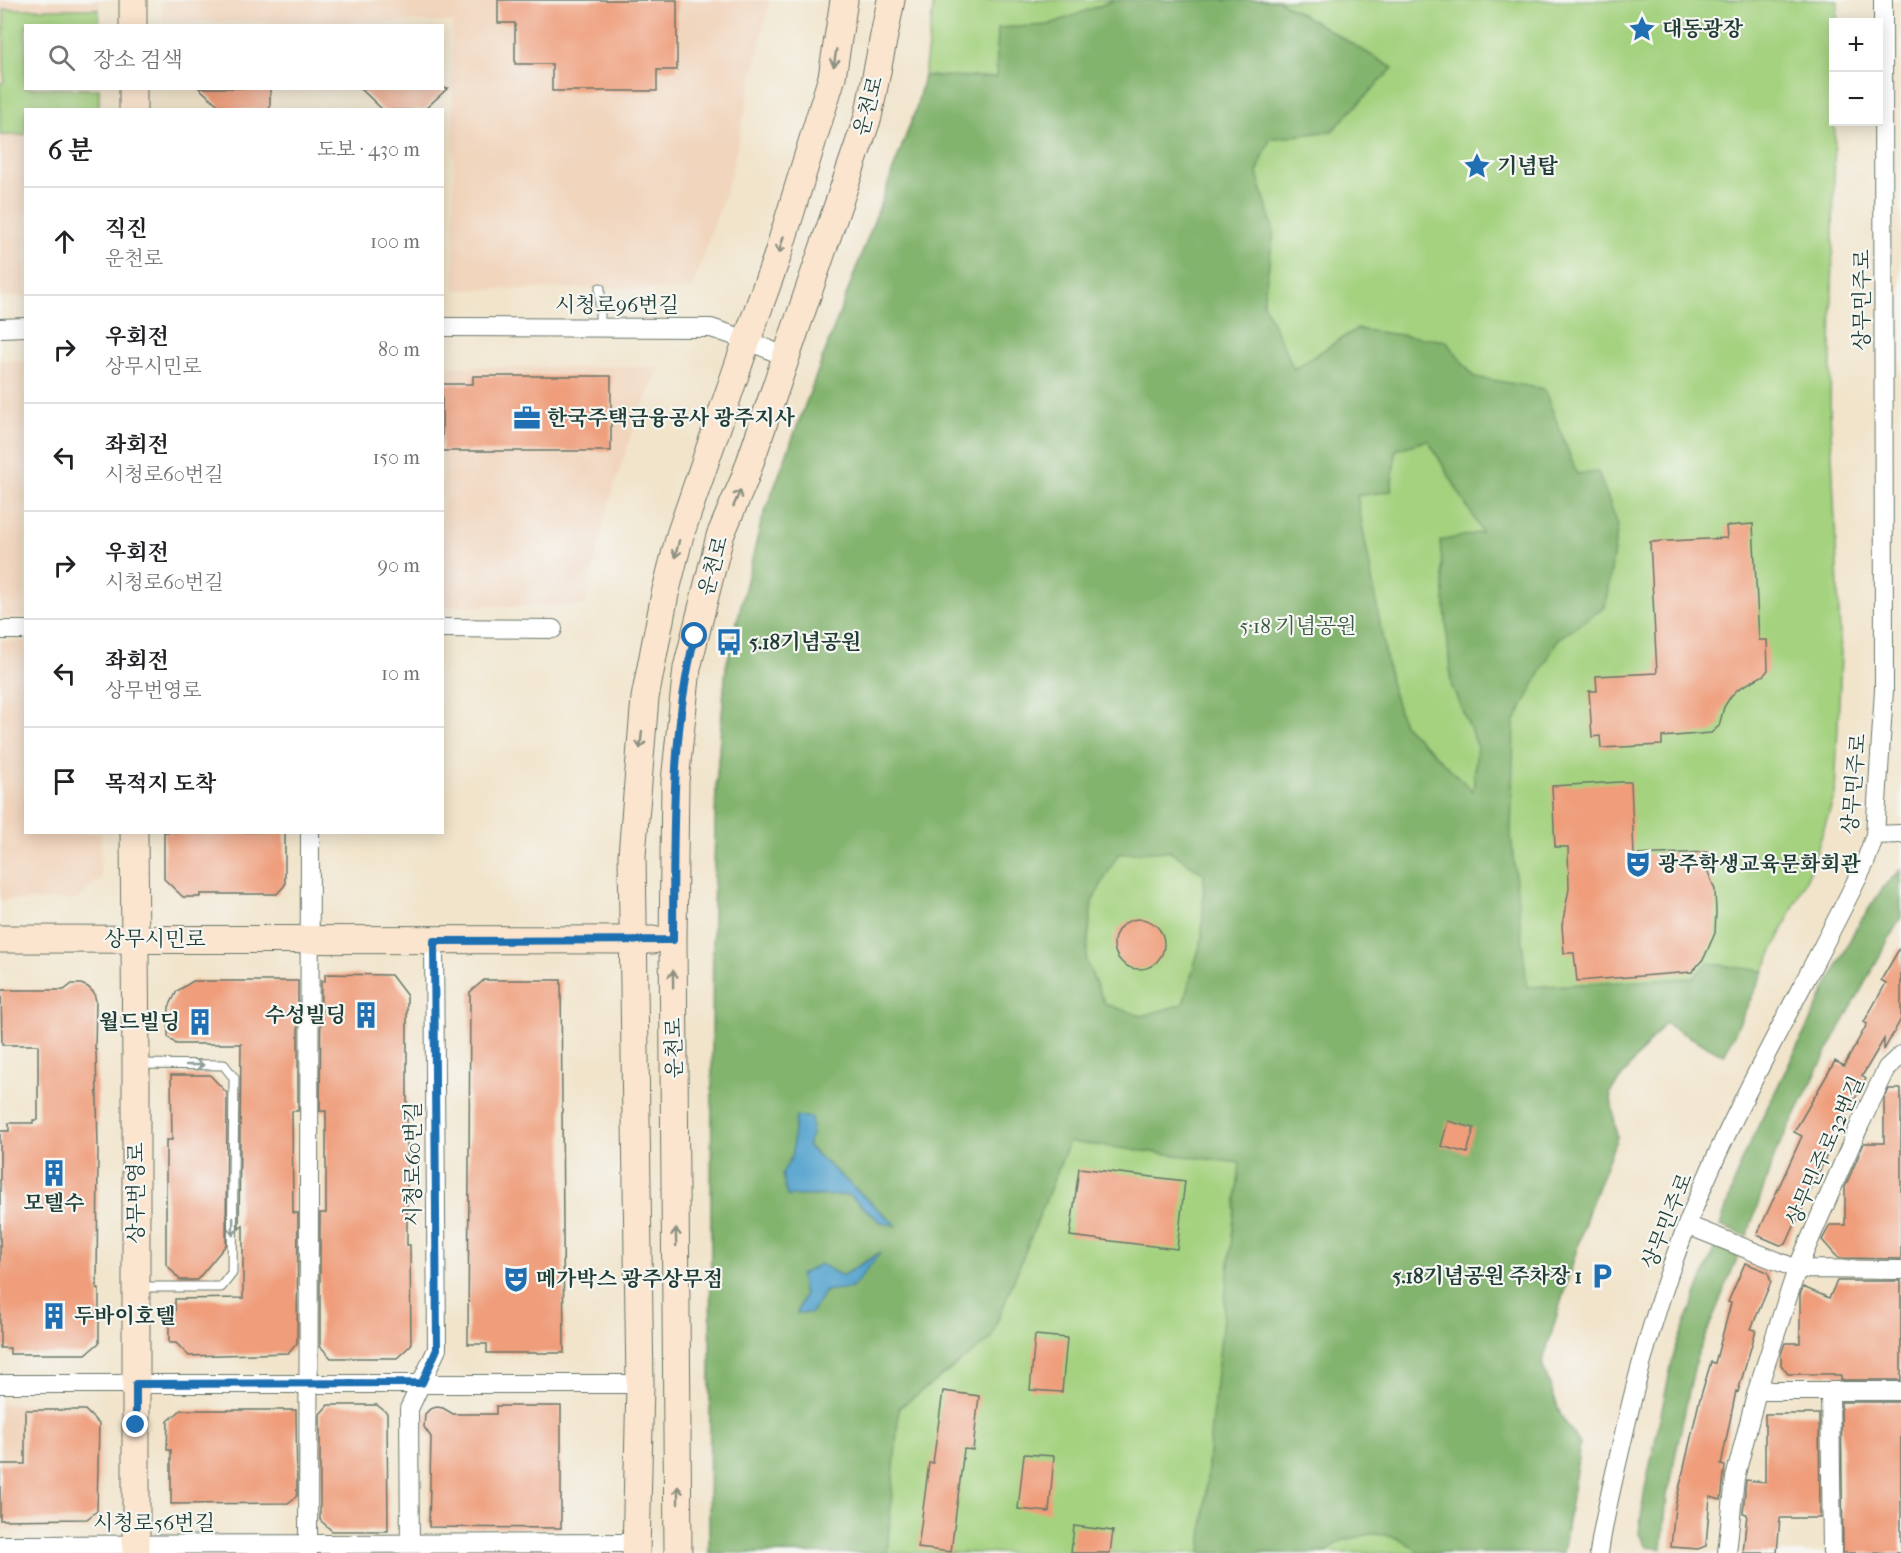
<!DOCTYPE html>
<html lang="ko">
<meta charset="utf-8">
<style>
:root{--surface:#fff;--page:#f2f2f2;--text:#202124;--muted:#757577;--line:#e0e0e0}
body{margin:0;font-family:"IM FELL French Canon","Noto Serif KR",serif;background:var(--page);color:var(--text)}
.controls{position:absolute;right:18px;top:18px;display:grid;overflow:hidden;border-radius:0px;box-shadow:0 3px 15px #0003}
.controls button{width:54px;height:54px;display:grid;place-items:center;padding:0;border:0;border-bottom:2px solid var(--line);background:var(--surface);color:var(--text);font:30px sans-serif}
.stop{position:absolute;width:18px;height:18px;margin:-14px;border:4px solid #1f6fb2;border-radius:50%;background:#fff}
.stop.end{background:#1f6fb2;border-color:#fff;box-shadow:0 2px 6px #0008}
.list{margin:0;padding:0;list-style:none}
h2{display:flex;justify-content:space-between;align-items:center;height:78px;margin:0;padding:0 24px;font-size:26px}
h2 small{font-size:20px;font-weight:400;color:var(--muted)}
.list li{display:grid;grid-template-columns:39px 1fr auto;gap:18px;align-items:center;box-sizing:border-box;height:108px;padding:0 24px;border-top:2px solid var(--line)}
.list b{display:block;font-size:22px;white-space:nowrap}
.list p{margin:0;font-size:20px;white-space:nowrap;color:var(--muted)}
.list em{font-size:20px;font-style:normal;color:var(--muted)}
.icon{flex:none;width:33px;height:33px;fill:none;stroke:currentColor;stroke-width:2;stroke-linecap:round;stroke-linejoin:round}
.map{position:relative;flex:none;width:1901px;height:1553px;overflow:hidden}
.search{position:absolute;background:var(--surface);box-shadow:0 3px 15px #0003;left:24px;top:24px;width:420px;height:66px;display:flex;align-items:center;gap:15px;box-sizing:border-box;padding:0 21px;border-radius:0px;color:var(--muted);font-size:22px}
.panel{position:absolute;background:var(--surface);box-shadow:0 3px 15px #0003;left:24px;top:108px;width:420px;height:726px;border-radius:0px}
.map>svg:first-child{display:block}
.built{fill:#f1d5bd}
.green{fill:#a4d27f;stroke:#62885a;stroke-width:1.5}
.forest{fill:#83b46e;stroke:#517851;stroke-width:1.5;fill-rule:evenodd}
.water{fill:#55a3ce;stroke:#3a7081;stroke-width:1.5}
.building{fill:#ef9d7a}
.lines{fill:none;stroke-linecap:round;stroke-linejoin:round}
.lane-casing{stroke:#687769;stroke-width:11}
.street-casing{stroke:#687769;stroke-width:20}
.secondary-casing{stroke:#687769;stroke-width:29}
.lane{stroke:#fff;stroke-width:9}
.street{stroke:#fff;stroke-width:18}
.secondary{stroke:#fbe5cf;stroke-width:27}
.oneway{stroke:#8d9182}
.oneway2{stroke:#8f9e9a}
.route{stroke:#1f6fb2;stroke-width:8}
.labels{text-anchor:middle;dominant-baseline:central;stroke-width:4.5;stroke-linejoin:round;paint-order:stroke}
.poi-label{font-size:21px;font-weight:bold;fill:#1f3d34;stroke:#f6f6f2;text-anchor:start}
.street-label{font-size:21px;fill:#1f3d34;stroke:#f6f6f2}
.park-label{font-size:21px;fill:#3a5b43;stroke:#f6f6f2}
</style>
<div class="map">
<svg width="1901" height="1553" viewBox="0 0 1901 1553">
<rect width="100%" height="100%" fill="#f6f6f2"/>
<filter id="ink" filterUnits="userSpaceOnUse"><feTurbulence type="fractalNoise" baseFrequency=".0167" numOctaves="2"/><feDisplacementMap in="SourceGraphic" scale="12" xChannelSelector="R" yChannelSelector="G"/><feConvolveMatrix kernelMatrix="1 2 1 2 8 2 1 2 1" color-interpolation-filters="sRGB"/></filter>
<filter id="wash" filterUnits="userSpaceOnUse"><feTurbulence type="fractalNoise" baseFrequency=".008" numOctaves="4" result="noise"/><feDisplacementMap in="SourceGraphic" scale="24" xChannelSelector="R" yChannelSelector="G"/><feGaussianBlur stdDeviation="1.35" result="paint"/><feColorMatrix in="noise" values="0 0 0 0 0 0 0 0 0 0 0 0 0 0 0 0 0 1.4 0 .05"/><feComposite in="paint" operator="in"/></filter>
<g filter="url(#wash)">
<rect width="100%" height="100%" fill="#f1e4cb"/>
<path class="built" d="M0 0H99V25L26 26V88L99 89V109L26 110 25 297H0Z
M163 0H770L730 178 692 290 600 288 455 290 452 22H163Z
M0 361H25V618L0 617Z
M442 367H660L636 421 613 490 598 545 586 606H443Z
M0 641H25L26 832 101 833 100 879 77 900H0Z
M85 1404 103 1423 102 1517 88 1530H0V1405Z"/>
<path class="green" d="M934 0H1838L1837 22H1834V122H1835L1830 409 1841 657 1835 794 1811 869 1724 1055 1664 1023 1610 1092 1617 1137 1589 1209 1542 1364 1561 1416 1580 1444 1563 1553H709L713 918 716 787 726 667 761 523 916 109 924 76Z
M4 9H99V25L26 26V88L99 89V109L26 110 25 135H0V83L4 82Z"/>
<path class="forest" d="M1115 0H1278L1393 68 1332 131 1270 139 1257 173 1274 232 1263 303 1294 369 1356 329 1446 341 1474 377 1544 389 1577 474 1598 472 1618 525 1605 607 1558 639 1514 723 1511 835 1527 987 1694 978 1707 963 1764 971 1724 1055 1664 1023 1610 1092 1617 1137 1589 1209 1542 1364 1561 1416 1580 1444 1563 1553H1421L1400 1539 1385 1535 1370 1534 1341 1541 1324 1553H1201L1211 1427 1240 1163 1069 1142 990 1340 899 1408 887 1553H709L713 918 716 787 726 667 761 523 916 109 924 76 996 77 998 28 1048 25ZM1428 440 1482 532 1440 541 1451 684 1477 745 1473 791 1403 724 1391 685 1357 496 1391 491 1396 450ZM1170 851 1204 874 1202 939 1183 1004 1142 1016 1105 1004 1086 961 1092 902 1118 854ZM812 1134 807 1145 896 1225 881 1222 849 1195 808 1196 782 1174 793 1154ZM880 1253 797 1312 804 1295 800 1275 820 1264 842 1276Z
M1901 870V917L1829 1048 1775 1155 1747 1236 1720 1226 1742 1159 1856 928 1885 885Z
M1715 1246 1738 1256 1696 1359 1667 1495 1662 1549 1647 1547 1639 1534 1644 1493 1674 1353Z"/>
<path class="water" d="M796 1117H811L812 1134 807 1146 897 1226 881 1222 849 1195 787 1196 782 1174 793 1154V1136Z
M881 1252 852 1288 825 1291 811 1313H797L804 1295 800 1275 820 1264 842 1276Z"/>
<g id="blocks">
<path class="building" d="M498 0H677V70H657V91H552V64H515V23H498Z
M199 88H270V110H217L218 105Z
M360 88H448L424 110H383Z
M473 376H611V451H442V384H473Z
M1753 524 1759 640H1767L1768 670 1764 675 1738 689 1731 696 1724 707 1719 726 1711 733 1662 737V745L1601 748 1600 736 1592 737 1589 691H1597L1596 676 1657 673 1650 542 1727 538 1726 526Z
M1621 782H1631L1634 855 1707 852V869L1715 890 1716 912 1715 933 1704 958 1692 972 1577 981 1574 953H1564L1562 925 1569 889 1568 847H1555L1552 786Z
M164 832H285V885L277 894H200V897H183L164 879Z
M1114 944a25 25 0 1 1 50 0a25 25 0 1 1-50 0Z
M1901 946V1019L1884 1050V1039L1862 1076 1866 1079 1843 1120 1786 1244 1780 1245 1757 1235 1802 1136 1794 1132 1835 1061 1844 1066 1867 1024 1864 1022 1886 983 1881 980Z
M325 974 391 975 407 996V1245H410L411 1345 397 1358H331L320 1346V1213H326V1111H320L321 981H325Z
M484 980H561L564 1353H487V1344H468L470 992Z
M193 981H298V1111H292L293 1213H298L297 1343 289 1353 189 1356 176 1343H169V1314H175V1299L243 1298V1225L239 1229 241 1044H176L168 1037 169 1007 177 991Z
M72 984H81L88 987 94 993 96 1001 95 1050H96L98 1150 97 1289H99V1343L86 1354H10V1348H0V1131H9V1123H33V1120H38V1045H2L1 990H64Z
M171 1075H210L227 1093 226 1245 197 1280H180L166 1264V1140H172Z
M1889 1089H1901V1259L1838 1258 1822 1240 1830 1225H1845V1187L1864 1143H1884V1100Z
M1448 1121 1474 1128 1467 1153 1441 1146Z
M1079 1168 1185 1181 1177 1249 1070 1236Z
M1745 1263 1768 1272 1771 1282 1751 1329 1756 1330 1738 1392 1736 1391 1721 1465 1725 1466 1721 1500 1710 1497 1706 1546 1698 1549 1671 1547 1675 1507 1699 1402 1711 1362 1715 1363 1731 1303 1728 1302Z
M1837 1281H1901V1380H1841V1376H1834V1374H1788L1781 1365V1354L1785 1343H1800V1295L1803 1287 1829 1298Z
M1035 1335 1067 1338 1062 1392 1030 1390Z
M943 1391 979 1396 973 1450 964 1449 951 1552 918 1548 929 1463H933Z
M1841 1402H1901V1553H1843Z
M328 1405H377L387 1413 388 1531H332L320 1520V1414Z
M496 1406H561V1528L429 1527 431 1437 424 1427 425 1414 430 1409 437 1407 443 1408 453 1414H496Z
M25 1410H85L99 1424 97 1511 87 1519 0 1520V1464H25Z
M181 1410H296L297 1496 288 1503 171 1504V1450H167L168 1421Z
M1765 1414H1819L1820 1518H1780L1777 1553H1743L1747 1514 1743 1513 1746 1480 1765 1482Z
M1024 1454 1054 1456 1049 1512 1018 1509Z
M1074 1526 1113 1531 1110 1553H1071Z"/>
</g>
</g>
<g filter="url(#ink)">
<use href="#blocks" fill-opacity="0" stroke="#687769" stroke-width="1.5"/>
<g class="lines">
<defs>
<path id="lane" d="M600 288V328
M139 1287H221L232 1273 234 1078 224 1065 139 1064"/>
<path id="street" d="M442 327 711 328 747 340 786 357
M0 328 26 327
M442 628 553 629
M0 630H26
M1875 835 1901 834
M1687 1225 1797 1269 1901 1270
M0 1384H640
M1757 1391H1901
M1830 1391 1832 1553
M0 1545 636 1543
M308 1553 310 832
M410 1553 409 1409 437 1349 434 941
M1599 1553C1604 1518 1612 1485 1620 1451 1637 1374 1658 1298 1687 1225 1736 1100 1807 983 1865 863L1875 835 1884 690 1883 0
M1727 1553 1735 1478 1757 1391 1797 1269 1860 1124 1887 1068 1901 1055"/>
<path id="secondary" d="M133 26V0
M133 110V88
M134 832 136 1064V1553
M0 939 653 940
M636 1553 640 1384 632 855 645 698 665 594 680 535 747 340 777 257 832 77 844 0
M678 1553 673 940 675 781 687 668 720 536 744 480 868 117 891 0"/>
</defs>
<use href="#lane" class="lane-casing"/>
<use href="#street" class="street-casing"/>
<use href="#secondary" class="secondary-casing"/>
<use href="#lane" class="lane"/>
<use href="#street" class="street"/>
<use href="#secondary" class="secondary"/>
</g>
<defs><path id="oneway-shaft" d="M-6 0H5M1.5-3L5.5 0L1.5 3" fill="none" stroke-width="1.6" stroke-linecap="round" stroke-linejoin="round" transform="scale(1.5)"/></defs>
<g class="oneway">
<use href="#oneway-shaft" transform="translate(835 58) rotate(99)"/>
<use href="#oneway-shaft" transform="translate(781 245) rotate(107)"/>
<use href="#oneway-shaft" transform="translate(737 498) rotate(-67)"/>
<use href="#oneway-shaft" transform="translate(677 549) rotate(104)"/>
<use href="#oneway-shaft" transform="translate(641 740) rotate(96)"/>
<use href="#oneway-shaft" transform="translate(673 979) rotate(-91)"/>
<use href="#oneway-shaft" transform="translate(676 1237) rotate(-91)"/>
<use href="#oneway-shaft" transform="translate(678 1495) rotate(-90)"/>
</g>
<g class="oneway2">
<use href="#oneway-shaft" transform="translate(195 1065)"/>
<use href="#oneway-shaft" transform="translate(233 1227) rotate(91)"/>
</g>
</g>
<g class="lines" filter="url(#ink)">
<path class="route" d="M136 1425V1384L422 1383 437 1349 434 941 673 940C674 839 670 735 695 636"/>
</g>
<defs>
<symbol id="sight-bare" viewBox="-9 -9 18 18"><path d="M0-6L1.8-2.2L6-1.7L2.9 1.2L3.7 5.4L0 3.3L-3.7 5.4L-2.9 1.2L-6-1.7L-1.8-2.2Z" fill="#1f6fb2" stroke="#f6f6f2" stroke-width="2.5" paint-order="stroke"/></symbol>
<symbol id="office-bare" viewBox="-9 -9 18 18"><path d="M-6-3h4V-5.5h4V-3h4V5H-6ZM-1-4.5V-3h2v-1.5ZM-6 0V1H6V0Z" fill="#1f6fb2" stroke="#f6f6f2" stroke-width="2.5" paint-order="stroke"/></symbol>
<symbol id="bus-bare" viewBox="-9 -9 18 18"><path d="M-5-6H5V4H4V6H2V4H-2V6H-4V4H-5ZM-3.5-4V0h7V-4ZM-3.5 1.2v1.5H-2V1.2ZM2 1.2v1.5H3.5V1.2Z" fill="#1f6fb2" stroke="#f6f6f2" stroke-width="2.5" paint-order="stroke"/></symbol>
<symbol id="theatre-bare" viewBox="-9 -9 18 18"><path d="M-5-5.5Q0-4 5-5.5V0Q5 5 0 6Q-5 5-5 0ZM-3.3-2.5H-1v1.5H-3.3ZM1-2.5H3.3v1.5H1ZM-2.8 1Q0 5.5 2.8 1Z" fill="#1f6fb2" stroke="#f6f6f2" stroke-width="2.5" paint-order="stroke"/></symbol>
<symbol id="building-bare" viewBox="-9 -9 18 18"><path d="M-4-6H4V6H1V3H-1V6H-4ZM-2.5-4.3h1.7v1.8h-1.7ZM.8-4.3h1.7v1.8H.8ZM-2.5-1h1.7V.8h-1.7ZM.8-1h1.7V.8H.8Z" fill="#1f6fb2" stroke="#f6f6f2" stroke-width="2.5" paint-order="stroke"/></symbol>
<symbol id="parking-bare" viewBox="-9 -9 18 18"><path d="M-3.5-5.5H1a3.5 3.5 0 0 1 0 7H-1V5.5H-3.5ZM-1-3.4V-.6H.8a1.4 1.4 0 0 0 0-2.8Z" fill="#1f6fb2" stroke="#f6f6f2" stroke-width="2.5" paint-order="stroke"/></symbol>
</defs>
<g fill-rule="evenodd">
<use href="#sight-bare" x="1623" y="10" width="38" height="38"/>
<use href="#sight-bare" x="1458" y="147" width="38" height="38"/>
<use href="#office-bare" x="508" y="399" width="38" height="38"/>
<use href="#bus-bare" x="710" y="623" width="38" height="38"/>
<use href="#theatre-bare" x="1619" y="845" width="38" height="38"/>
<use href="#building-bare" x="347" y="996" width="38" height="38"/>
<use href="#building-bare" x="181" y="1003" width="38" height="38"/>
<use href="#building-bare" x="35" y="1154" width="38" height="38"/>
<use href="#parking-bare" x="1583" y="1257" width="38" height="38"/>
<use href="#theatre-bare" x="497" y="1260" width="38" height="38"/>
<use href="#building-bare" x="35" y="1297" width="38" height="38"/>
</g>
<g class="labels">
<g class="poi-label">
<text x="1662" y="29">대동광장</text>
<text x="1497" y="166">기념탑</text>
<text x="547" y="418">한국주택금융공사 광주지사</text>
<text x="749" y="642">5.18기념공원</text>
<text x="1658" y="864">광주학생교육문화회관</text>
<text x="346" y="1015" text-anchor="end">수성빌딩</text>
<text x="180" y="1022" text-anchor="end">월드빌딩</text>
<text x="54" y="1203" text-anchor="middle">모텔수</text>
<text x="1582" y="1276" text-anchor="end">5.18기념공원 주차장 1</text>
<text x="536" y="1279">메가박스 광주상무점</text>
<text x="74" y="1316">두바이호텔</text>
</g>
<g class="street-label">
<text transform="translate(868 106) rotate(-75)">운천로</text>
<text transform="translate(1862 300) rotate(-90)">상무민주로</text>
<text x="617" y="305">시청로96번길</text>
<text transform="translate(713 566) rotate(-75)">운천로</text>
<text transform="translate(1854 784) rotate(-85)">상무민주로</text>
<text x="155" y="939">상무시민로</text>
<text transform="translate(674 1048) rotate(-91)">운천로</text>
<text transform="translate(1825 1151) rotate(-66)">상무민주로32번길</text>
<text transform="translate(413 1164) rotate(-90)">시청로60번길</text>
<text transform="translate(136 1193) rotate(-90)">상무번영로</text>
<text transform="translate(1667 1221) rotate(-68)">상무민주로</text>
<text x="154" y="1523">시청로56번길</text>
</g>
<g class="park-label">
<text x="1298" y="626">5·18 기념공원</text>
</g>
</g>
</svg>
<div class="controls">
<button>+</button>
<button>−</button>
</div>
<div class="stop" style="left:695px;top:636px"></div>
<div class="stop end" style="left:136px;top:1425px"></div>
<div class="search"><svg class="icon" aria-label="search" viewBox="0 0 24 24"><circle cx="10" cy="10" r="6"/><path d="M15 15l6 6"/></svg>장소 검색</div>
<section class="panel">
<h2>6 분<small>도보 · 430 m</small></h2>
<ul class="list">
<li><svg class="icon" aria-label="ahead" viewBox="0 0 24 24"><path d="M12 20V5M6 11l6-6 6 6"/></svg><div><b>직진</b><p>운천로</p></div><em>100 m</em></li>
<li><svg class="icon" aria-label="right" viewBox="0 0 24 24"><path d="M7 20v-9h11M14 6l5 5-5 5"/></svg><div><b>우회전</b><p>상무시민로</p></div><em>80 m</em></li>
<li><svg class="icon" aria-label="left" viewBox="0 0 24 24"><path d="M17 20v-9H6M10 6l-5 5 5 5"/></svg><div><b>좌회전</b><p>시청로60번길</p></div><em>150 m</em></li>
<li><svg class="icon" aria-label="right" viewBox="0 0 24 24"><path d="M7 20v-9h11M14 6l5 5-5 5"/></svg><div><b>우회전</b><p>시청로60번길</p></div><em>90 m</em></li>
<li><svg class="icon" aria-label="left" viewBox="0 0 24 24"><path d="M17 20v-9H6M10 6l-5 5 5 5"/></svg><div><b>좌회전</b><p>상무번영로</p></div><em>10 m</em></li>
<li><svg class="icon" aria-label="arrive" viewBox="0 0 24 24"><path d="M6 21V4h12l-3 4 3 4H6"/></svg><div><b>목적지 도착</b></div></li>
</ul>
</section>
</div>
